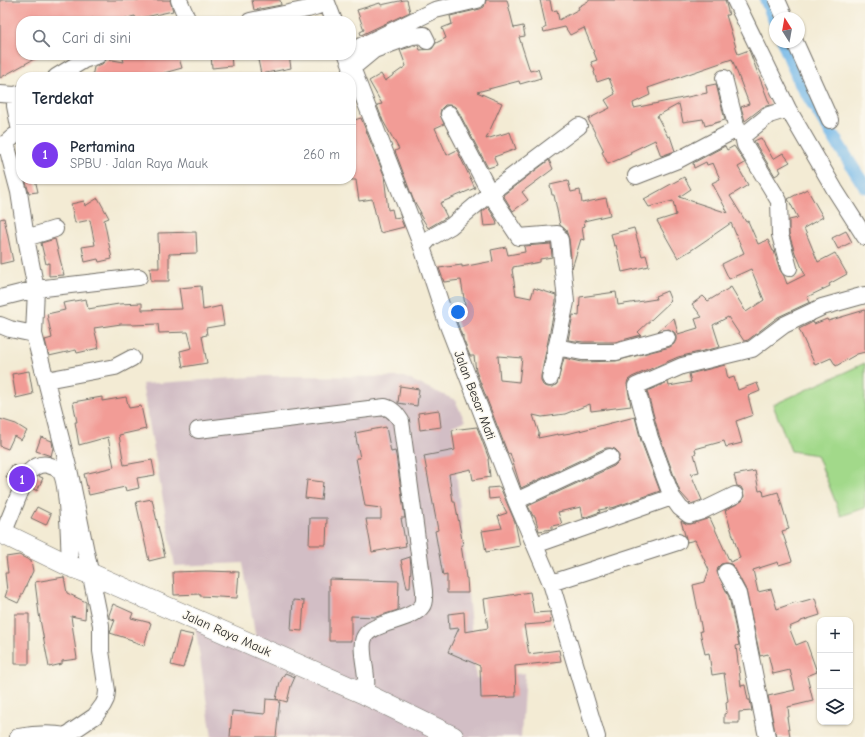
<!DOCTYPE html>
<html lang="id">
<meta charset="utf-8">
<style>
:root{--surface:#fff;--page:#f2f2f3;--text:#1f2937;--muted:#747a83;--line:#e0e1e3;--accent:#7c3aed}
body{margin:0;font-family:"Comic Neue",sans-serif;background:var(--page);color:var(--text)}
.controls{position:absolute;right:12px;bottom:12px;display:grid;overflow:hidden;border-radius:8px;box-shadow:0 1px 3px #0004}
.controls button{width:36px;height:36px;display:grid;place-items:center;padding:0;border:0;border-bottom:1px solid var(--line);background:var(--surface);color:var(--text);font:20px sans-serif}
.compass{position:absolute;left:769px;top:12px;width:36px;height:36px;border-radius:50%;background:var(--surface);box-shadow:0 1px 3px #0004;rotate:349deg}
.you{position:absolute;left:458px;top:312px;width:14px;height:14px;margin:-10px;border:3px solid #fff;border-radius:50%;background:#1a73e8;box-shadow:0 0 0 6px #1a73e833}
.badge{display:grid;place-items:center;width:26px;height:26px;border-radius:50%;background:var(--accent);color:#fff;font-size:13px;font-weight:700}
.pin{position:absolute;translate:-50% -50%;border:2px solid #fff;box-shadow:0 1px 4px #0006}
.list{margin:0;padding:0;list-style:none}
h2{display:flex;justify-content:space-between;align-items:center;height:52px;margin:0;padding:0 16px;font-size:17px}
h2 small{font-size:13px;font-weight:400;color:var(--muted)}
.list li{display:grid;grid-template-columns:26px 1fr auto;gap:12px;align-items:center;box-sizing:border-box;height:60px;padding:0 16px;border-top:1px solid var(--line)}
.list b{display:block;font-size:15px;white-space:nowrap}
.list p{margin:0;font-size:13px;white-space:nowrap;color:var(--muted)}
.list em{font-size:13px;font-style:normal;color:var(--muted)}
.icon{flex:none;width:22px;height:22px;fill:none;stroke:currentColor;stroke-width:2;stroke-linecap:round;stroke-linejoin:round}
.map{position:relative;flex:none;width:865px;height:737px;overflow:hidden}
.search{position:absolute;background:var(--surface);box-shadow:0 1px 3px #0004;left:16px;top:16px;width:340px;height:44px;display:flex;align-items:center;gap:10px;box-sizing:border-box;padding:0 14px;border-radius:16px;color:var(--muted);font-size:15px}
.panel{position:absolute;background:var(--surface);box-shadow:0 1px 3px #0004;left:16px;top:72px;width:340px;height:112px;border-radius:16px}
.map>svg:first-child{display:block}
.industrial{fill:#d2bec5}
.green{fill:#a2d98a;stroke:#66825a}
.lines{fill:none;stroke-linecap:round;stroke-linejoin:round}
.canal{stroke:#72b7e8;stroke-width:13}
.building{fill:#f29c96;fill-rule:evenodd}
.minor-casing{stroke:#716e66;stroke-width:18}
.major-casing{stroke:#716e66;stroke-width:22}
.minor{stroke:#fff;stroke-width:16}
.major{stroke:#fff;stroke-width:21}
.labels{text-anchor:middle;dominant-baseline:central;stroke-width:3;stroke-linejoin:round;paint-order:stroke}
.street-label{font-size:13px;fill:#2b2b2b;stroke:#fbf7ec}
</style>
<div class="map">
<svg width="865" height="737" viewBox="0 0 865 737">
<rect width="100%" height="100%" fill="#fbf7ec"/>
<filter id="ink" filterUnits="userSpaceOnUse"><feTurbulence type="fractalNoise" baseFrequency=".025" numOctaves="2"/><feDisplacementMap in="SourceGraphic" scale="8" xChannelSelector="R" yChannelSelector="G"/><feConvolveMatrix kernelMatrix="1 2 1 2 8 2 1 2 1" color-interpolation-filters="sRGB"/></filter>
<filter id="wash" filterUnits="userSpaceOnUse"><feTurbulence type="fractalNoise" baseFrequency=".012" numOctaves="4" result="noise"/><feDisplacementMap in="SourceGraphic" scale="16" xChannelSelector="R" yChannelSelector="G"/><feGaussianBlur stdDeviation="0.9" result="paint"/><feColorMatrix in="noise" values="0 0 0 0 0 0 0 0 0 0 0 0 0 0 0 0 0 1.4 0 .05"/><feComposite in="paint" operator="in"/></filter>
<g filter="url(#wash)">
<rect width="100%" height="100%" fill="#f3ebd4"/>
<path class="industrial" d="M266 376 404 377 455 400 465 421 452 426 476 678 525 673 521 737H212L193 612 256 640 243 563 175 566 142 384Z"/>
<path class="green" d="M865 363V508L841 516 817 455 791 451 773 405Z"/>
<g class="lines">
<path class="canal" d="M766 0 775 22
M783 42 800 83 865 187"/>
</g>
<g id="blocks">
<path class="building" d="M0 0H170L173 11 136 19 135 16 114 21H94L93 18 85 21H21V55H41L0 78Z
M252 0H280L281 5 254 10Z
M404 0H407L410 12 361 35 360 32 364 30 357 10 380 3 381 5Z
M486 0H507L514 28 523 26 525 36 519 37 530 71 538 69 541 78 520 84 519 81 477 92 502 103 486 139 510 132 516 149 494 157 497 165 488 168 457 109 454 106 449 105H445L441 109 440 114 444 124 435 128 447 155 457 150 475 188 440 203 447 217 428 228 419 213H421L413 199 395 151 399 149 383 121 378 108 377 105 382 104 369 81 381 74 385 81 406 66 400 50 418 45 420 50 432 49 436 43 446 38 442 28 452 24 450 16 480 9 484 7Z
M540 0H550L552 11 557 10 559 20 579 9 578 7 590 0H725L729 15H726L738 54 749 50 770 105 763 107 745 121 741 107 749 104 732 59 648 88 650 95 633 103 634 108 707 93 706 86 716 84 725 120 705 126 703 119 683 122 679 104 657 116 668 137 670 136 675 151 661 156 655 140 630 152 631 154 608 164 602 152 604 151 588 119 610 108 605 100 615 94 609 78 597 82 594 72 595 71 591 62 597 60 584 28 570 35 565 27 544 32 543 29 546 27Z
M122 55H178L182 68 164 73 165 77H92L94 67 102 64 107 59 124 62Z
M211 55H231L232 66 212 68Z
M257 55H289L291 68 261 74Z
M361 118 384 175 388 210 392 209 394 218 400 217 404 227 380 233 372 199 359 201 356 180H351V121Z
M761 138 773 159 783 153 790 162 779 168 781 172 775 176 754 141Z
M725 146 727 150 734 146 736 149 745 163 738 167 748 185 730 196 746 222 748 221 758 244 768 240 773 251H774L780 270 784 276 787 284 805 275 797 256H796L789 234V220L798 218 788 199 807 189 823 217 804 228 818 262 835 253 847 274 829 284 830 286 807 297 810 302 778 317 748 340 744 341 728 317 713 325 720 347 678 357 632 377 628 380 627 384 631 406 591 411 590 404 565 414 542 417 533 415 539 433 538 438 558 434V435L571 433 635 417 641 441 660 491 615 507 599 510 600 512 583 518 581 507 558 512 562 524 552 526V529L539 531 535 516H533L528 506 614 466 618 462 619 457V453L615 449 610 448H606L521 488 510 453 508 454 476 371 474 356H470L463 339V335L462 336 453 311 452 306 465 305 461 280 444 282 439 268 462 265V267L493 261 491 250 506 247 508 255 525 252 524 246 551 244 552 257 540 259V262L513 267V269H512L516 295 531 298 534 288 556 295V301L541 376V381L543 385 548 387H553L557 384 564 358 582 362 616 361 670 347 674 344 676 340V335L674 332 669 329 658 331 674 318 678 334 698 328 695 319 702 317 692 304 703 296 708 301 731 287 746 312 764 300 751 269 729 279 722 264 744 253 731 223 693 249 678 258 657 221 676 215 673 201 649 207 644 199 684 177 691 189 679 197 728 213 712 183 720 179 713 163 707 165 706 162 694 168 693 163ZM498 356 522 358 519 382 500 380Z
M549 160 553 169 522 192 528 200 513 211 503 195Z
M25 179H35L38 192 29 193Z
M568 181 571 192 580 190 582 203 606 198 610 215 584 221 585 226 582 227 584 240 581 239 572 268 569 239 566 230 560 225 554 195H552L550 185Z
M98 198 109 218 104 220 112 259 99 262 98 259 85 262 82 247 95 245 90 220 75 223 71 204 84 201 85 206Z
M488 207 496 220 497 225 484 226 482 212Z
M4 218 13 261 0 264V219Z
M634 228 642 256 646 255 649 266 622 272 616 245 614 246 611 234Z
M846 231 852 242 838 249 832 238Z
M196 232 197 253 169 254V281H151L150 268H159L158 233Z
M55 239 64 275 49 276V263L46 264 41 243Z
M201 286 203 310 221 306 224 325 206 328 207 335 202 336 207 363 183 367 180 351 192 348 188 332 159 333 158 324 132 325V324H121L94 328 99 348 77 353 76 350 49 356 45 340 52 338 47 314 65 310 63 303 86 299 88 309 119 304 142 303V310L182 309 179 288Z
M667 291 671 301 638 332 641 335 615 342H583L568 340 573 315 579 316 580 297 616 292 618 305 656 299 655 296Z
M865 310V352L857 354 836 366 831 358 815 365 799 329 813 322 814 324 827 319 828 321Z
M725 365 728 379 734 377 738 390 757 383 760 391 748 396 753 415 736 421 742 443 726 447 724 441 695 449 696 453 694 454 699 472 691 474 702 500 691 504 680 492 659 435 647 391 668 382 669 386 691 382 689 374Z
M29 371 33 394 16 398 12 374Z
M400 386 419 389 417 406 398 403Z
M102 397V401L126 397 129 408 141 406 146 429 119 435 124 465 152 460 155 475 137 478 139 488 126 491 125 487 89 495 84 474 114 467 108 437 79 445 75 422H77L73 402Z
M439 410 441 427 420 430 418 413Z
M0 419 16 424 27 431 21 440 14 436 8 449 0 446Z
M386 427 391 452 395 451 396 455 405 518H401L406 546 372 552 366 519H381V508L365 506 356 458H360L355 433Z
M477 427 489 459H488L490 477 473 480 471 469 449 474 453 502H455L463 545H461L466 578H467L468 593H447V575L443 576 435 531 438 530 424 456 455 450 452 430Z
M41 437 52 441 53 448 51 456 36 451Z
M12 465 20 468 21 476 15 481 6 477Z
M755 471 759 491 763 490 764 496 778 492 789 529 782 531 792 561 779 565 778 562 753 570 758 592 771 589 777 609 796 602 797 603 815 598 820 615 801 621V622L789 627 796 645 806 641 817 672 807 676 813 701 788 707 789 717H787L790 737H776L768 696 795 690 790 670 773 674 768 654 760 656 746 590 734 567 731 564 726 563 721 564 718 567 717 572 729 597 739 645 736 646 741 686 745 685 748 700H750L752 711 739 712V723H724V714L727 713 726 702 728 701 724 673 712 675 709 653 705 654 700 631H702L693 585 705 582 709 570 695 540 687 542 681 521 687 524H691L710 518 730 562 740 558 725 510 739 503 743 500 744 496 743 491 741 487 737 486 734 475Z
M38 476 43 478 37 491 32 488 31 481Z
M307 480 323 482 321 500 305 498Z
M500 487 515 522 520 546 486 552 482 531 502 528 498 516 507 513 499 498 489 499 488 488Z
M152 499 165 557 149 561 136 502Z
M37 507 51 514 46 525 31 518Z
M310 518H327L326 545H309Z
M19 555 31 561 33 571 18 603 5 597 7 591 5 573H8L6 557Z
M410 557 411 566 410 588H407L401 560Z
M205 571 239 572 237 598 200 596V594L174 595 173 572Z
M64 577 67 593 86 602 85 619 71 616 77 659 62 661V664L49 667 39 614 35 582Z
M329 579 399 581 398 610 376 617 351 616V641H329Z
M530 592 534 613 550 612 551 623 524 625 529 654 559 650 561 661 515 666 516 697 481 698 480 666 448 652 459 628 449 629 448 614 464 612 465 632 488 628 484 599Z
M293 600 304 601 302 631 291 630Z
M113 604 133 613 131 618 151 623 144 646 132 642V640L110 633 115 620 109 618V615Z
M15 614H29V664H15Z
M179 632 193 635 183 668 171 665Z
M285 673 295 677 291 686 287 702 280 700 276 737H230L232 711 265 714 266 699 279 700 276 699 280 682Z"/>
</g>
</g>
<g filter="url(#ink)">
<use href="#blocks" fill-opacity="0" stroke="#716e66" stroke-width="1"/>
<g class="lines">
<defs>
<path id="minor" d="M179 0 188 21
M326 0 334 21
M735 0 788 109 835 190 865 237
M777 0 785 18
M250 21 308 9 327 3
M795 42 830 120
M351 51 435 10 477 0
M347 55 422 247 447 323 516 501 551 583 597 737
M351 69 374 50 412 36 424 35 427 41
M56 77 84 60 99 55
M724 78 737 129
M0 94 15 95
M449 114 490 193 519 237 557 234 560 240 566 302 550 378
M743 136 745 145 779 201 780 235 789 268
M6 143 19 192 26 238 36 289 34 334 70 474 101 625V651L107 691 106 699 103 705 95 716 64 737
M0 146 6 143 20 131 15 106V95L21 93
M636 176 680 159 737 129 743 136 769 115 788 109
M26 238 55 229
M422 247 430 238 451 226 490 193 579 126
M0 298 36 289 139 277
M0 325 10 329 34 334
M556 347 582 352H616L667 338
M46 380 115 367 132 358
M198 430 385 407C393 409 397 415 401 421L424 591C424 596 425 602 422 606 412 621 373 622 365 636 359 645 366 668 366 679 367 684 366 689 365 694
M29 472C34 467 40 463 48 465 51 466 56 467 59 470 69 480 69 549 70 566
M735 495 702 511 689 515 680 508 672 497 650 438 636 386 682 366 752 349 784 325 822 307 865 295
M516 501 610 457
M3 534 23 485
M535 545 672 497
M726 572 738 594 767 737
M551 583 678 542
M18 737C35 734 49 733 66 736"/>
<path id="major" d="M0 532 70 566 91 574 365 694 453 737"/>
</defs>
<use href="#minor" class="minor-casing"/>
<use href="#major" class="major-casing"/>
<use href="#minor" class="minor"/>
<use href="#major" class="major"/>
</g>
</g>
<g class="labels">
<g class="street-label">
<text transform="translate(475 395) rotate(69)">Jalan Besar Mati</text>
<text transform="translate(227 633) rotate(24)">Jalan Raya Mauk</text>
</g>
</g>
</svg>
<div class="controls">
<button>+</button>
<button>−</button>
<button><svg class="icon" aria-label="layers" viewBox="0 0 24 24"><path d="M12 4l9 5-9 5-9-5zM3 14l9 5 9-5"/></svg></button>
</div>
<svg class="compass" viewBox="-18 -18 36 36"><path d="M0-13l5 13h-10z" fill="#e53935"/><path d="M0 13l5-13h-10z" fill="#747a83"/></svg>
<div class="you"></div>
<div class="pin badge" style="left:22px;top:479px">1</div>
<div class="search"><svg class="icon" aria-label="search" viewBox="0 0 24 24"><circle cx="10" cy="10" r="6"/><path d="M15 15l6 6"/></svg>Cari di sini</div>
<section class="panel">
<h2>Terdekat<small></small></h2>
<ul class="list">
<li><span class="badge">1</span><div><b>Pertamina</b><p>SPBU · Jalan Raya Mauk</p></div><em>260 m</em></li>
</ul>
</section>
</div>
